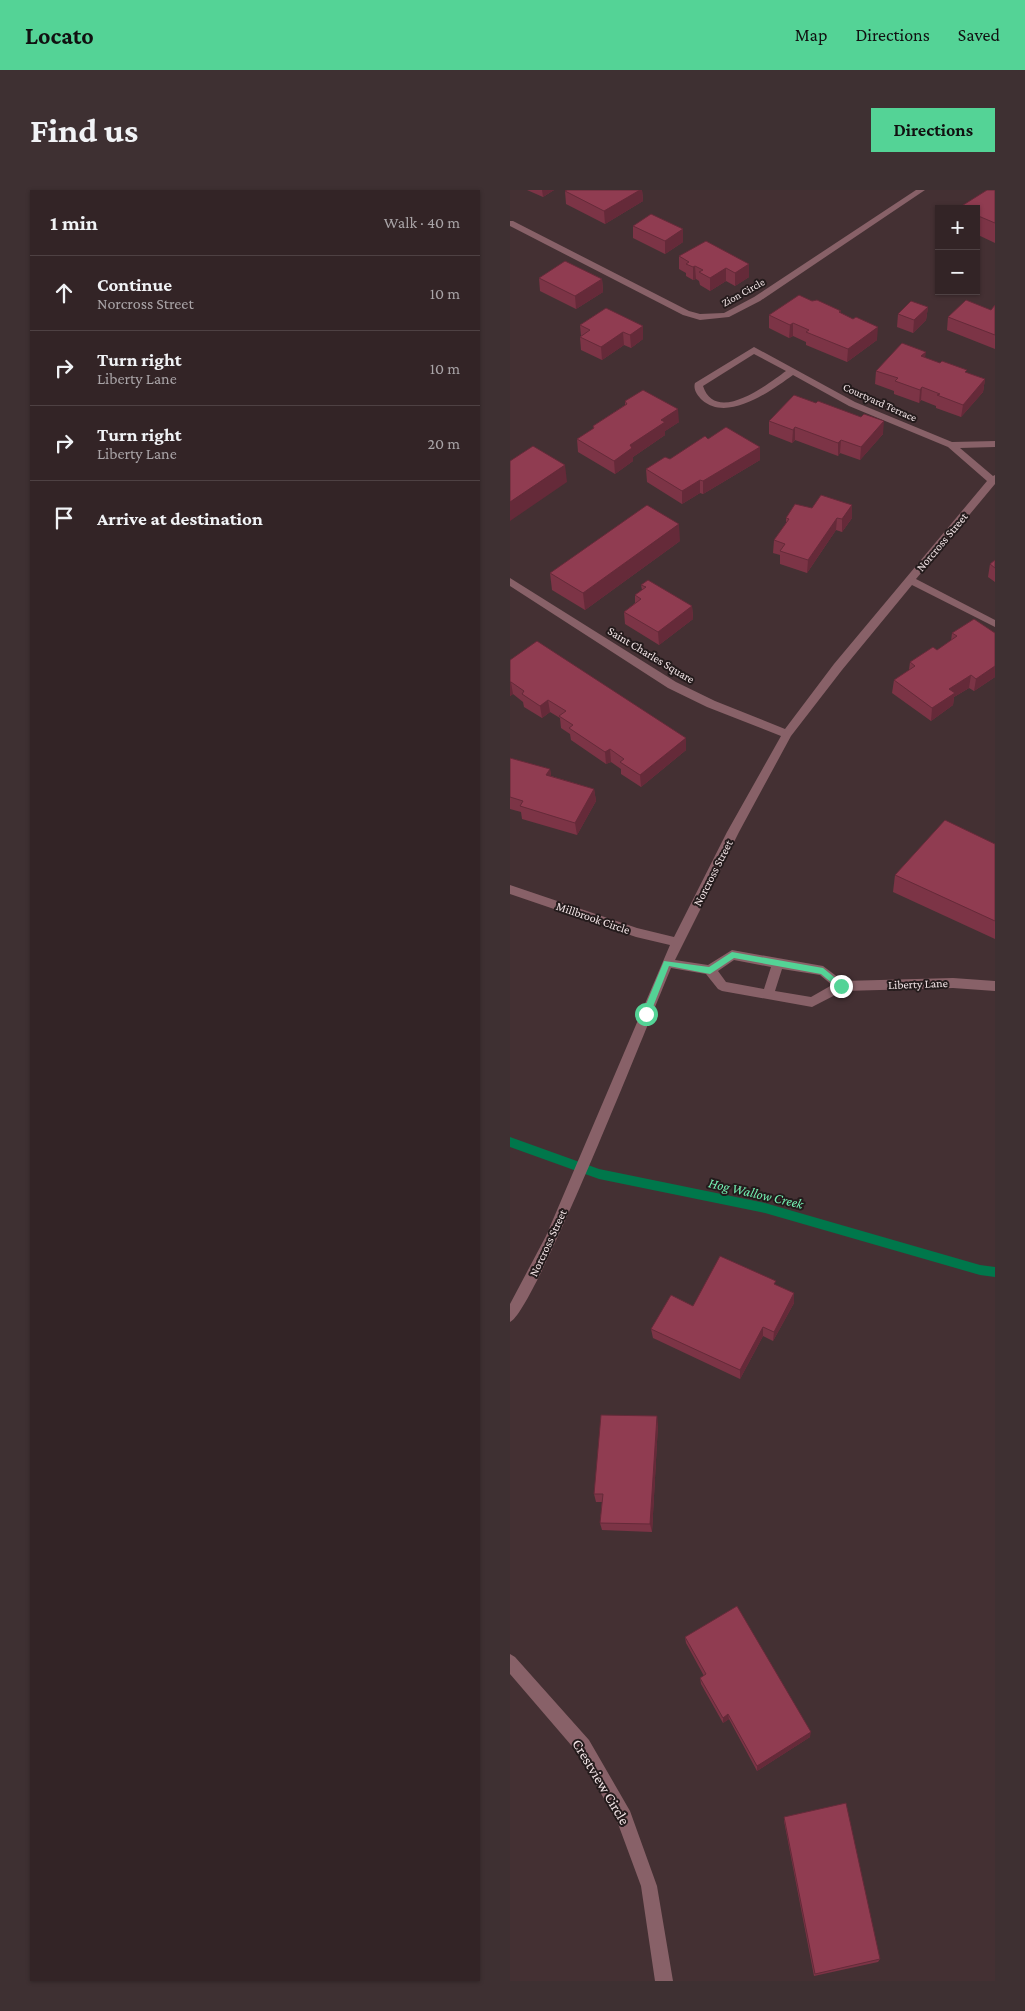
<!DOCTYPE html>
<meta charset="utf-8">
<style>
:root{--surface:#332426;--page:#3e3032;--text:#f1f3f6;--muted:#a9a4a7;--line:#4e4143;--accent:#54d396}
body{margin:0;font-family:"Crimson Pro",serif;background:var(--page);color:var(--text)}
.controls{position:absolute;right:15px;top:15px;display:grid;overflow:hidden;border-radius:0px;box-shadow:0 1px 4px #0004}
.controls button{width:45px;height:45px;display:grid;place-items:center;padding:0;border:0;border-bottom:1px solid var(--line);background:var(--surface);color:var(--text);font:25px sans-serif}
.stop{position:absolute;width:15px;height:15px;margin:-11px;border:4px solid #54d396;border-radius:50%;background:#fff}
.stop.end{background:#54d396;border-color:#fff;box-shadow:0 1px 5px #0008}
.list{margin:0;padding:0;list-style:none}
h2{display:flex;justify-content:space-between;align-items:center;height:65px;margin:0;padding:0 20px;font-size:21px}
h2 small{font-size:16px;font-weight:400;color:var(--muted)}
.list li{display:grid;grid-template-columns:32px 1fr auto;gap:15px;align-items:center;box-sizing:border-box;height:75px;padding:0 20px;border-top:1px solid var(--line)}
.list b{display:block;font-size:19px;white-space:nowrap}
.list p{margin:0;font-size:16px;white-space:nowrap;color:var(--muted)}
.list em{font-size:16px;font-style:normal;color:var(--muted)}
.icon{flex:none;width:28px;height:28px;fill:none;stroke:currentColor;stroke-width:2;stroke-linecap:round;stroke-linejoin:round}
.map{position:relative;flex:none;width:485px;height:1791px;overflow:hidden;border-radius:0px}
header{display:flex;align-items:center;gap:30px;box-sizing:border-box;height:70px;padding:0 25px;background:var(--accent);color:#111}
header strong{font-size:24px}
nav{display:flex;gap:28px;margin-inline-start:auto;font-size:18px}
.intro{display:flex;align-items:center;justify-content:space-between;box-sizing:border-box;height:120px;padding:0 30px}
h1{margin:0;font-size:35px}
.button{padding:12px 22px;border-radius:0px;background:var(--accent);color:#111;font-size:18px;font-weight:700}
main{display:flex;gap:30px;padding:0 30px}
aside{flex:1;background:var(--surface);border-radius:0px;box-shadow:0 1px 4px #0004}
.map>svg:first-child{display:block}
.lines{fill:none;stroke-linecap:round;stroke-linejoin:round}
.stream{fill:#00774b;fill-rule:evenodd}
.minor{fill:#886168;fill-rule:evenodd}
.wall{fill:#7c3446}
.shaded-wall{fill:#652a39}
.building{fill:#903c51;stroke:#652a39}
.route{fill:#54d396}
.labels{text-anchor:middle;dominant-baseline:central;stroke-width:4;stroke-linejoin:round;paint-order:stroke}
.far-street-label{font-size:11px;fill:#f2e4e6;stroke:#241b1c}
.street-label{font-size:12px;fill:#f2e4e6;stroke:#241b1c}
.water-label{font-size:14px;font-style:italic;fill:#74f2b3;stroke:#241b1c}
.near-street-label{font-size:15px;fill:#f2e4e6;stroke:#241b1c}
</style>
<header>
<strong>Locato</strong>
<nav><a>Map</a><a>Directions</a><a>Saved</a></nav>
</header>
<div class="intro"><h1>Find us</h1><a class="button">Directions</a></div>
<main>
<aside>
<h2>1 min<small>Walk · 40 m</small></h2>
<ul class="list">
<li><svg class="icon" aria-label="ahead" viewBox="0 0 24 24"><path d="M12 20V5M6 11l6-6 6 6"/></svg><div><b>Continue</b><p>Norcross Street</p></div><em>10 m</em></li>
<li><svg class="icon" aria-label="right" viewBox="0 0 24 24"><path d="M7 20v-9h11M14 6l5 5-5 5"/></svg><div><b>Turn right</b><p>Liberty Lane</p></div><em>10 m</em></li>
<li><svg class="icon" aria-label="right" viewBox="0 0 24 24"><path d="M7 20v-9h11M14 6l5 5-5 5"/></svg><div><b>Turn right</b><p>Liberty Lane</p></div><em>20 m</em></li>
<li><svg class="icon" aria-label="arrive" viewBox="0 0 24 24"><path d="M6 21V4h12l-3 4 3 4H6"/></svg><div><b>Arrive at destination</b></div></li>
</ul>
</aside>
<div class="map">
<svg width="485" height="1791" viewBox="0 0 485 1791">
<rect width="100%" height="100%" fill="#443033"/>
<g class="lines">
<path class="stream" d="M0 947 89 979 255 1013 470 1075 485 1077V1087L470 1085 255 1023 89 989 0 957Z"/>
<path class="minor" d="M406 0H415L250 111 219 127 190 130 173 125 0 36V31H3L179 121 190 124 214 123 244 107Z
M244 157 345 212 442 252 485 251V257L450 258 483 286 485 285V294L406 389 485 430V437L402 395 332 480 281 546 229 642 165 770 198 775 222 760 313 776 333 791 443 788 485 791V801L443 798 333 801 302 817 212 801 208 799 196 784 161 778C142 823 24 1123 0 1132V1114L36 1046 160 755 126 747 0 704V695L127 738 164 747 217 642 271 546 197 517 158 498 0 396V388L166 492 205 511 275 539 324 474 477 291 438 257 339 216 283 185C262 200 218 233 192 210 187 205 183 199 185 193ZM244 164 276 181C258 194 206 235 193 196ZM224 770 261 777 254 799 216 792 208 781ZM272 779 310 785 322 795 301 807 265 801Z
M0 1464 5 1467 79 1550 120 1621 147 1696 163 1791H145L131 1696 107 1631 67 1562 0 1484Z"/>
</g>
<path class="wall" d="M17 0H44L33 7Z
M57 0H132L133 11 95 34 56 14 55 1Z
M485 0V53L466 44V19H450V17Z
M123 36 173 52 155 64 123 48Z
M169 66 239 74V87L225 96 216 91 200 101 190 95 189 91 186 89 183 90 176 86V83L169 79Z
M29 88 92 89 93 102 66 119 30 101Z
M302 111 330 123 367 150 337 172 296 155V152L283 146 279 148 259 138V125Z
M485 115V159L437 140 438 127 481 120Z
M418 117 416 130 403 143 387 137 388 124Z
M96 118 133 149 121 158 114 155 92 170 71 160 70 147 71 146 70 135Z
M415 168 475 189 473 202 451 227 426 218V216L411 210 409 213 384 204V201L365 194 366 181Z
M115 211 169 232 155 241V245L123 267V271L105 284 68 262 67 249 83 239V236L115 215Z
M259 231 373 244 350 270 330 263 328 266 285 250 282 253 259 244Z
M198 249 250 257V270L193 304 190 303 172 314 137 292 136 279 160 269Z
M276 328H342L332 342 326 340 297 383 270 374V365L263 363 264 350 276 334Z
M170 351 75 420 42 400 40 383Z
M485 370V392L478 387 480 374Z
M131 395 182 416 183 429 149 455 115 434 114 422 125 413V405L132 400Z
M442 443H485V487L464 501 459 498 444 507 443 515 421 531 382 503 384 490 399 480 400 472 427 460 441 451Z
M0 470 176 560 131 597 111 584V579L101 572 96 574 61 550 60 544 51 538 50 528 40 522 32 528 14 517 13 512 3 504 0 506Z
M0 568 40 579 41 586 84 599 86 611 67 645 12 629 11 622 0 619Z
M485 654V749L383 702 385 685Z
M266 1095 284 1103V1113L263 1151 253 1146 230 1189 143 1148 141 1139 183 1116Z
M148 1234 142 1342 92 1340 90 1333 92 1312H86L84 1304Z
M175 1447 300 1547 247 1581 219 1529 213 1533 191 1494 190 1488 194 1486 176 1453Z
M274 1627 370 1769 368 1772 304 1786 274 1631Z"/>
<path class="shaded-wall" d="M32 0H44L33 7Z
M130 0H132L133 11 95 34 94 21Z
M173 39V52L155 64V51Z
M239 74V87L225 96V83Z
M185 76 186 89 183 90V77Z
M216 78V91L200 101V88Z
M92 89 93 102 66 119 65 106Z
M418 117 416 130 403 143 404 130Z
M283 133V146L279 148 280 135Z
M133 136V149L121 158 120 145Z
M368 137 367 150 337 172 338 159Z
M113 142 114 155 92 170 91 157Z
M416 162 414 174 411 166Z
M475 189 473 202 451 227 453 215Z
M412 197 411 210 409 213 410 200Z
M168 219 169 232 155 241V245L123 267V271L105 284 104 271 120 255 151 230Z
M374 231 373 244 350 270 351 257Z
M285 237V250L282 253 283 240Z
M331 250 330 263 328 266V253Z
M250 257V270L193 304V291Z
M55 275 57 292 0 331V312Z
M190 290V303L172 314V301Z
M342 315V328L332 342V329Z
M327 328 326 340 297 383 298 370Z
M169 334 170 351 75 420 73 403Z
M182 416 183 429 149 455 148 442Z
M485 469V487L464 501 466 489Z
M461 485 459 498 444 507 443 515 421 531 422 518 439 499Z
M0 492H1L3 504 0 506Z
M38 510 40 522 32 528 30 516Z
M176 548V560L131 597 130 585Z
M100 559 101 572 96 574 95 562Z
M40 579 42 592 36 585Z
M84 599 86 611 67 645 65 633Z
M284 1103V1113L263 1151 264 1142Z
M253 1137V1146L230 1189V1180Z
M147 1226 148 1234 142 1342 140 1334Z
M218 1524 219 1529 213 1533V1528Z
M301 1542 300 1547 247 1581V1576Z"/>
<path class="building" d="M57 0H130L94 21 55 1Z
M477 0H485V33L466 25V19H453L450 17Z
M141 24 173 39 155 51 123 36Z
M196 51 239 74 225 83 216 78 200 88 189 82 193 80 185 76 183 77 176 74 179 72 169 66Z
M55 71 92 89 65 106 29 88Z
M289 105 302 111 307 110 331 121 329 122 343 129 346 127 368 137 338 159 296 142 299 140 283 133 280 135 259 125Z
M456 110 481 120 485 115V145L438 127Z
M401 111 418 117 404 130 388 124Z
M96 118 133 136 120 145 113 142 91 157 70 147 80 140 70 135Z
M392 153 416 162 411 166 430 173 432 171 457 180 455 182 475 189 453 215 427 205 430 204 412 197 410 200 385 191 388 188 366 181Z
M133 200 168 219 151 230 155 232 120 255 122 258 104 271 67 249 84 238 83 236 117 214 115 211Z
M284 205 306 213 308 211 351 227 354 224 374 231 351 257 331 250 328 253 285 237 283 240 259 231Z
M216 237 250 257 193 291 190 290 172 301 136 279 155 267 160 269 195 246 198 249Z
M23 256 55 275 0 312V271Z
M311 305 342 315 332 329 327 328 298 370 270 361 275 354 264 350 279 329 276 328 285 314 302 318Z
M137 315 169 334 73 403 40 383Z
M485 370V378L480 374Z
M138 390 182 416 148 442 114 422 131 409 125 405 136 397 131 395Z
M464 429 485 443V476L466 489 461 485 439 499 445 503 422 518 384 490 405 476 400 472 423 457 427 460 447 446 442 443Z
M27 451 176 548 130 585 110 572 114 569 100 559 95 562 59 538 63 535 49 526 56 521 38 510 30 516 12 504 14 501 1 492H0V470Z
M0 568 40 579 36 585 84 599 65 633 10 616 13 611 0 607Z
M435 630 485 654V731L385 685Z
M210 1066 266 1091 264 1094 284 1103 264 1142 253 1137 230 1180 141 1139 161 1105 183 1116Z
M91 1225 147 1226 140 1334 90 1333 93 1304H84Z
M227 1416 301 1542 247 1576 218 1524 213 1528 190 1488 196 1484 175 1447Z
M336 1613 370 1769 305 1784 274 1627Z"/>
<path class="route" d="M222 762 313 778 335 796 334 798H328L311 784 224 768 200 784 159 776 139 827H133L132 824 154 771 199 777Z"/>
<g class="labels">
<g class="far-street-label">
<text transform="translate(233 102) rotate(-29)">Zion Circle</text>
<text transform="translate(370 212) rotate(24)">Courtyard Terrace</text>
</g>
<g class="street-label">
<text transform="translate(432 352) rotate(-50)">Norcross Street</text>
<text transform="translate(141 465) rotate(31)">Saint Charles Square</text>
<text transform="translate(203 683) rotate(-63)">Norcross Street</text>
<text transform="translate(83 728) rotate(19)">Millbrook Circle</text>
<text transform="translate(408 794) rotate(-2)">Liberty Lane</text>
<text transform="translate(38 1053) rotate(-65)">Norcross Street</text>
</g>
<g class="water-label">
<text transform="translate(246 1003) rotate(13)">Hog Wallow Creek</text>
</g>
<g class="near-street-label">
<text transform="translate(91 1592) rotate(59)">Crestview Circle</text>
</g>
</g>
</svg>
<div class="controls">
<button>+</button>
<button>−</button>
</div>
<div class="stop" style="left:136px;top:824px"></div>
<div class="stop end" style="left:331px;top:796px"></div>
</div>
</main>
